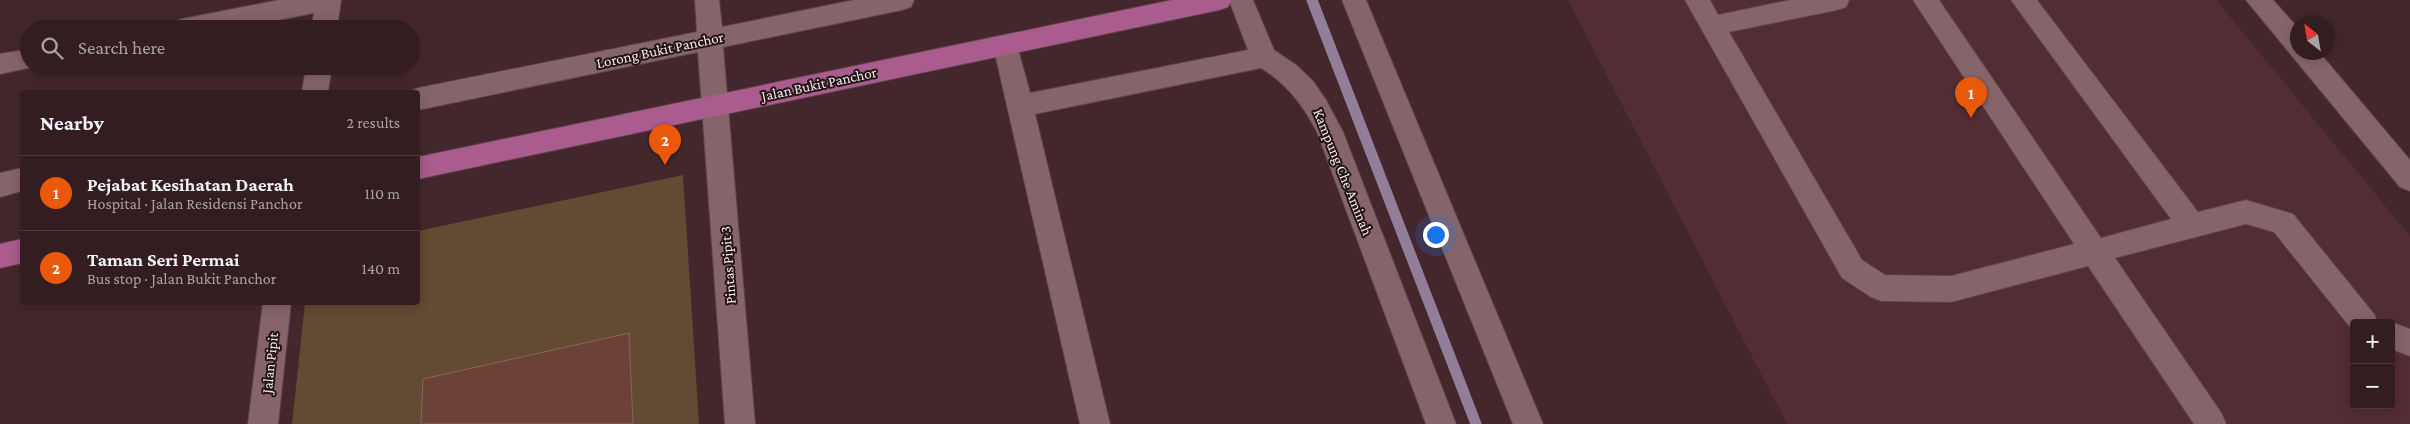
<!DOCTYPE html>
<meta charset="utf-8">
<style>
:root{--surface:#331d21;--page:#3e2a2e;--text:#f1f3f6;--muted:#a9a2a5;--line:#4e3b3f;--accent:#ea580c}
body{margin:0;font-family:"Crimson Pro",serif;background:var(--page);color:var(--text)}
.controls{position:absolute;right:15px;bottom:15px;display:grid;overflow:hidden;border-radius:5px;box-shadow:0 2px 12px #0003}
.controls button{width:45px;height:45px;display:grid;place-items:center;padding:0;border:0;border-bottom:1px solid var(--line);background:var(--surface);color:var(--text);font:25px sans-serif}
.compass{position:absolute;left:2290px;top:15px;width:45px;height:45px;border-radius:50%;background:var(--surface);box-shadow:0 2px 12px #0003;rotate:329deg}
.you{position:absolute;left:1435px;top:234px;width:18px;height:18px;margin:-12px;border:4px solid #fff;border-radius:50%;background:#1a73e8;box-shadow:0 0 0 8px #1a73e833}
.badge{display:grid;place-items:center;width:32px;height:32px;border-radius:50%;background:var(--accent);color:#fff;font-size:16px;font-weight:700}
.pin{position:absolute;translate:-50% -41px;filter:drop-shadow(0 1px 2px #0008)}
.pin::after{content:'';position:absolute;top:26px;width:18px;height:15px;background:inherit;clip-path:polygon(0 0,100% 0,50% 100%)}
.list{margin:0;padding:0;list-style:none}
h2{display:flex;justify-content:space-between;align-items:center;height:65px;margin:0;padding:0 20px;font-size:21px}
h2 small{font-size:16px;font-weight:400;color:var(--muted)}
.list li{display:grid;grid-template-columns:32px 1fr auto;gap:15px;align-items:center;box-sizing:border-box;height:75px;padding:0 20px;border-top:1px solid var(--line)}
.list b{display:block;font-size:19px;white-space:nowrap}
.list p{margin:0;font-size:16px;white-space:nowrap;color:var(--muted)}
.list em{font-size:16px;font-style:normal;color:var(--muted)}
.icon{flex:none;width:28px;height:28px;fill:none;stroke:currentColor;stroke-width:2;stroke-linecap:round;stroke-linejoin:round}
.map{position:relative;flex:none;width:2410px;height:424px;overflow:hidden}
.search{position:absolute;background:var(--surface);box-shadow:0 2px 12px #0003;left:20px;top:20px;width:400px;height:55px;display:flex;align-items:center;gap:12px;box-sizing:border-box;padding:0 18px;border-radius:28px;color:var(--muted);font-size:19px}
.panel{position:absolute;background:var(--surface);box-shadow:0 2px 12px #0003;left:20px;top:90px;width:400px;height:215px;border-radius:5px}
.map>svg:first-child{display:block}
.built{fill:#522d34;fill-rule:evenodd}
.green{fill:#624a33}
.lines{fill:none;stroke-linecap:round;stroke-linejoin:round}
.stream{stroke:#927e98;stroke-width:11}
.building{fill:#6c4236;stroke:#87675d}
.minor-casing{stroke:#5c4348;stroke-width:2}
.major-casing{stroke:#5c4348;stroke-width:2}
.minor{fill:#86656a;fill-rule:evenodd}
.major{fill:#ab5c8e;fill-rule:evenodd}
.labels{text-anchor:middle;dominant-baseline:central;stroke-width:4;stroke-linejoin:round;paint-order:stroke}
.street-label{font-size:15px;fill:#fce8eb;stroke:#211416}
</style>
<div class="map">
<svg width="2410" height="424" viewBox="0 0 2410 424">
<rect width="100%" height="100%" fill="#44272c"/>
<path class="built" d="M1568 0H2216L2410 236V424H1787ZM2354 323H2391V405H2354Z"/>
<path class="green" d="M683 175 699 424H292L305 303 418 302V231Z"/>
<g class="lines">
<path class="stream" d="M1312 0 1476 424"/>
</g>
<path class="building" d="M629 333 633 424H421L423 379Z"/>
<g class="lines">
<defs>
<path id="minor" d="M279 0H341L337 29H311L314 13 234 29H169L173 22 182 19Z
M695 0H719L722 27 854 0H914L911 7 902 10 723 47 755 424H725L698 52 418 110V92H408L418 88 697 32Z
M1229 0H1253L1274 50 1296 65 1313 81 1326 100 1343 132 1456 424H1426L1317 132C1303 105 1287 84 1261 68L1035 114 1110 424H1080L993 45 997 38 1006 35 1015 38 1030 93 1248 50Z
M1342 0H1366L1543 424H1513Z
M1685 0H1710L1718 15 1790 0H1849L1846 7 1837 10 1729 32 1862 260 1885 275 1951 276 2074 244 1913 0H1939L2101 238 2171 219 2011 0H2037L2198 212 2246 200 2293 214 2374 314 2378 323H2354V332L2274 232 2246 224 2115 258 2222 414 2226 424H2194L2088 266 1951 302 1881 301 1871 297 1842 278Z
M2246 0H2273L2298 28V52H2319L2410 160V191L2400 187Z
M29 49V66H38L0 74V54Z
M306 66H332L328 92H302Z
M22 168V191L0 197V173Z
M263 302H291L278 424H248Z
M2391 322 2410 329V356L2391 349V323H2388Z"/>
<path id="major" d="M1172 0H1231L1228 7 1219 10 418 179V157Z
M22 239V263L0 268V244Z"/>
</defs>
<use href="#minor" class="minor-casing"/>
<use href="#major" class="major-casing"/>
<use href="#minor" class="minor"/>
<use href="#major" class="major"/>
</g>
<g class="labels">
<g class="street-label">
<text transform="translate(660 50) rotate(-12)">Lorong Bukit Panchor</text>
<text transform="translate(819 84) rotate(-12)">Jalan Bukit Panchor</text>
<text transform="translate(1343 172) rotate(68)">Kampung Che Aminah</text>
<text transform="translate(728 265) rotate(-94)">Pintas Pipit 3</text>
<text transform="translate(270 363) rotate(-84)">Jalan Pipit</text>
</g>
</g>
</svg>
<div class="controls">
<button>+</button>
<button>−</button>
</div>
<svg class="compass" viewBox="-18 -18 36 36"><path d="M0-13l5 13h-10z" fill="#e53935"/><path d="M0 13l5-13h-10z" fill="#a9a2a5"/></svg>
<div class="you"></div>
<div class="pin badge" style="left:1971px;top:118px">1</div>
<div class="pin badge" style="left:665px;top:165px">2</div>
<div class="search"><svg class="icon" aria-label="search" viewBox="0 0 24 24"><circle cx="10" cy="10" r="6"/><path d="M15 15l6 6"/></svg>Search here</div>
<section class="panel">
<h2>Nearby<small>2 results</small></h2>
<ul class="list">
<li><span class="badge">1</span><div><b>Pejabat Kesihatan Daerah</b><p>Hospital · Jalan Residensi Panchor</p></div><em>110 m</em></li>
<li><span class="badge">2</span><div><b>Taman Seri Permai</b><p>Bus stop · Jalan Bukit Panchor</p></div><em>140 m</em></li>
</ul>
</section>
</div>
